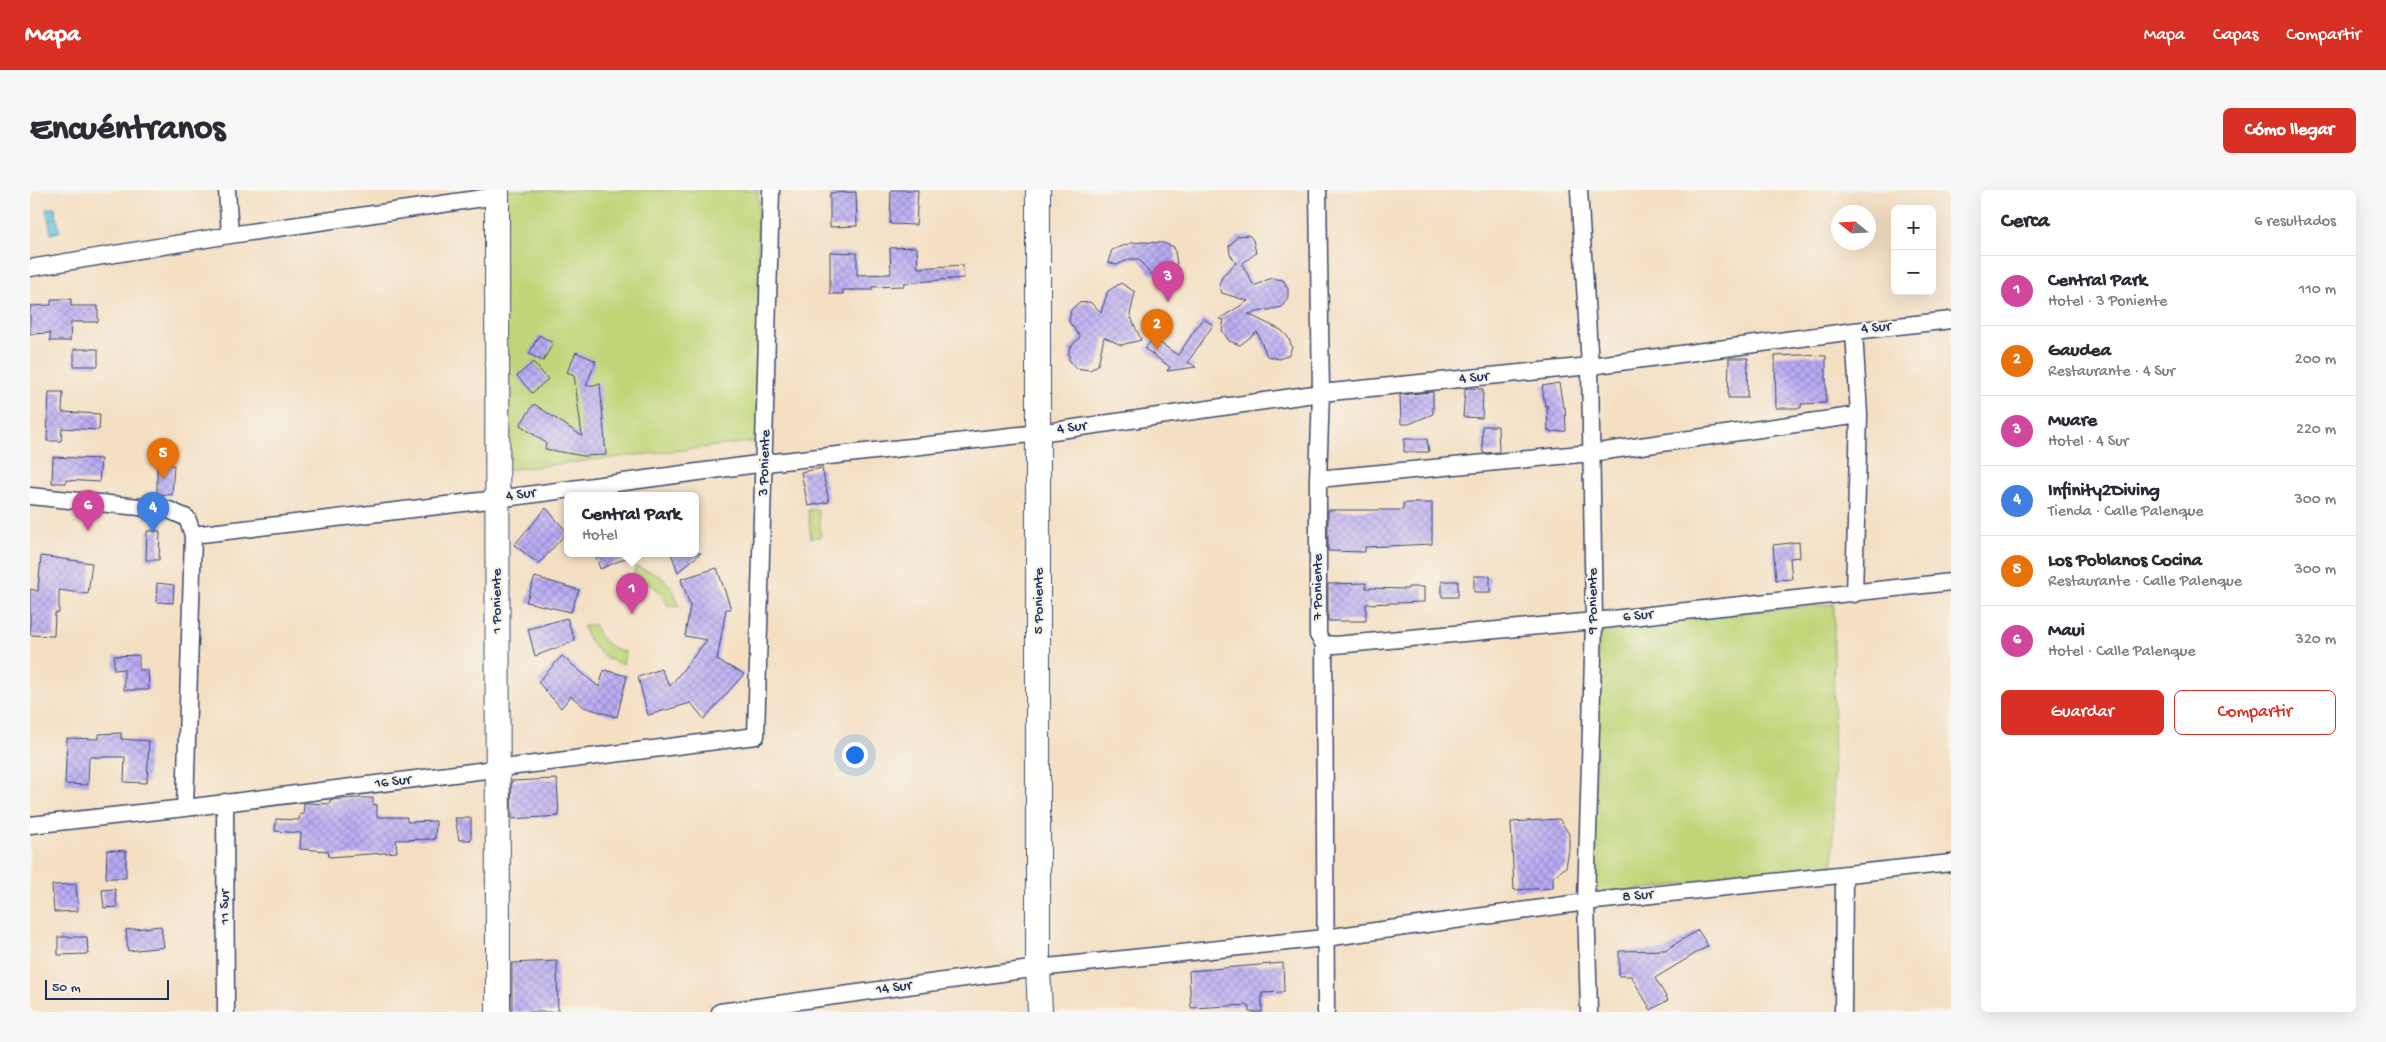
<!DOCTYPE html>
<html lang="es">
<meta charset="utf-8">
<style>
:root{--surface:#fff;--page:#f7f7f7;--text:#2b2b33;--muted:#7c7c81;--line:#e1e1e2;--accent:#d93025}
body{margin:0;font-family:"Gochi Hand",sans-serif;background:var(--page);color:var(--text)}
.controls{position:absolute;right:15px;top:15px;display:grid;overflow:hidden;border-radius:8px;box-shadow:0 5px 20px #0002}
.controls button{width:45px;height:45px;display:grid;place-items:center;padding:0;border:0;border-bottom:1px solid var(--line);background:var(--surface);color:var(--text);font:25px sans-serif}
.compass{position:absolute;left:1801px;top:15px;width:45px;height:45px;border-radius:50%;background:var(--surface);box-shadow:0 5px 20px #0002;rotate:288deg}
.scale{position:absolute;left:15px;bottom:12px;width:124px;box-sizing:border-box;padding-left:5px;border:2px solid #1b2f5e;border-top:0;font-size:14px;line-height:18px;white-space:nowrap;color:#1b2f5e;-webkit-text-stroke:4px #f7f3e8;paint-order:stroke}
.you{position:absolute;left:824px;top:564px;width:18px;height:18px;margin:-12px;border:4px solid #fff;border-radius:50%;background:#1a73e8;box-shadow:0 0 0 8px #1a73e833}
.badge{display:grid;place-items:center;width:32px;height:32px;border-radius:50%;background:var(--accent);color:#fff;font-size:16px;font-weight:700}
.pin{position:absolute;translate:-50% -41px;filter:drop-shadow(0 1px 2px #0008)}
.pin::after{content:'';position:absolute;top:26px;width:18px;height:15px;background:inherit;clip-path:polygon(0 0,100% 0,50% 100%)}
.popup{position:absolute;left:534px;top:302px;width:135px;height:65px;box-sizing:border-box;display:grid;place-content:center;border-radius:8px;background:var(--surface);filter:drop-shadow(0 1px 4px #0005);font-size:16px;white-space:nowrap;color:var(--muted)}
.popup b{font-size:19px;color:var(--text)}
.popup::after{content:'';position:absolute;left:50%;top:100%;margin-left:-10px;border:10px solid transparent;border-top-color:var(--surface)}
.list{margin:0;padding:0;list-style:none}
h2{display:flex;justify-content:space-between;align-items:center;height:65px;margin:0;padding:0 20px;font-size:21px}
h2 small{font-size:16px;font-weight:400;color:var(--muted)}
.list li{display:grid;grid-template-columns:32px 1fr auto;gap:15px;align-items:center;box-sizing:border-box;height:70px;padding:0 20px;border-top:1px solid var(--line)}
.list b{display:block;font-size:19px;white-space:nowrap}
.list p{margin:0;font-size:16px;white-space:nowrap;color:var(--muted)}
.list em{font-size:16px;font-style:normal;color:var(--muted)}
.actions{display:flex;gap:10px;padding:15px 20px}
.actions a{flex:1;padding:11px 0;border:1px solid var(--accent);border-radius:8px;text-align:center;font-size:18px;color:var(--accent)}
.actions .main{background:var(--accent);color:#fff}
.map{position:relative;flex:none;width:1921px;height:822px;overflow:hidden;border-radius:8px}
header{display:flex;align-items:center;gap:30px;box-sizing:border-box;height:70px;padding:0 25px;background:var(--accent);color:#fff}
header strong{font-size:24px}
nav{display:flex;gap:28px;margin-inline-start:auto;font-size:18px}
.intro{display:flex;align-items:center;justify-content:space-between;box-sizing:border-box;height:120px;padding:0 30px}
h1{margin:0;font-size:35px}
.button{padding:12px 22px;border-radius:8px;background:var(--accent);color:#fff;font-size:18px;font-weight:700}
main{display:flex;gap:30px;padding:0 30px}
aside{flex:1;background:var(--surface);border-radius:8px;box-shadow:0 5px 20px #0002}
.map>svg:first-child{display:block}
.green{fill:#c0d578;stroke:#6e826b}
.water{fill:url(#water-waves);stroke:#3e799e}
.building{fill:url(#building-cross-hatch)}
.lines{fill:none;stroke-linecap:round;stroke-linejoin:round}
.street-casing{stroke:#3c496d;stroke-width:19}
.secondary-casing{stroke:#3c496d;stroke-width:26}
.street{stroke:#fff;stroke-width:16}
.secondary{stroke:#fff;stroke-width:24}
.labels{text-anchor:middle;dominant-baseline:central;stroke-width:4.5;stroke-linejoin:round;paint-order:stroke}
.street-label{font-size:15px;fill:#1b2f5e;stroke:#f7f3e8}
</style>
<header>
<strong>Mapa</strong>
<nav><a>Mapa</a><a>Capas</a><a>Compartir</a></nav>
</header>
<div class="intro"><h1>Encuéntranos</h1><a class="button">Cómo llegar</a></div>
<main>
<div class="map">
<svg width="1921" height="822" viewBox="0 0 1921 822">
<defs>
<pattern id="water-waves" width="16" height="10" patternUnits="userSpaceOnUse" patternTransform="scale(1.25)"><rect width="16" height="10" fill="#60c3de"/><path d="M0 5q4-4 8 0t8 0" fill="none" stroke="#4e9fb7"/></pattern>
<pattern id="building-cross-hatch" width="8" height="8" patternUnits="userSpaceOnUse" patternTransform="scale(1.25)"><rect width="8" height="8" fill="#b9aaf4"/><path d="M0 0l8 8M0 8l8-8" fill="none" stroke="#968bc9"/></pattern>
</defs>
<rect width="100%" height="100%" fill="#f7f3e8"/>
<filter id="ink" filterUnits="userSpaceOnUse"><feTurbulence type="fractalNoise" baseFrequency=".02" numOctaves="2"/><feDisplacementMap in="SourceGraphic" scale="10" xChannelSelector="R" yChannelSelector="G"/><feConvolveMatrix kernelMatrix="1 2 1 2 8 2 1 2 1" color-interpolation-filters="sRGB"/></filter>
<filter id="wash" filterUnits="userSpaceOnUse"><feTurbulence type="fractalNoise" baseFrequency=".0096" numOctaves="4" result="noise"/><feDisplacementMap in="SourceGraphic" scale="20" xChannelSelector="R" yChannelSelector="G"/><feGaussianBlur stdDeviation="1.12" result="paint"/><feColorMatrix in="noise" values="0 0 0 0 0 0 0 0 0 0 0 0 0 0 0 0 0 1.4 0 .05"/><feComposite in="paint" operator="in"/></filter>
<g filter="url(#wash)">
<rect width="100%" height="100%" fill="#f4dfc3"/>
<path class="green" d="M472 0H728L730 251 476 280Z
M788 319 791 347 781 348 778 320Z
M606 377C632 385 641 389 649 416L638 417C632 398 621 394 602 388Z
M1804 414 1803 677 1562 705 1569 436Z
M564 434C570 450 579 458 595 462L593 474C572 469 561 457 553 437Z"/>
<path class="water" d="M25 17 30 42 21 44 16 19Z"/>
<g id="blocks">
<path class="building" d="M861 0H888L886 35 860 34Z
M826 2 827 36 800 37V3Z
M1219 45 1223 50 1226 63 1212 74 1224 96 1241 88 1253 90 1258 99V107L1252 117 1218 124 1251 140 1258 147 1262 157 1259 165 1249 169 1237 166 1227 142 1210 155 1199 151 1192 140 1194 130 1189 129 1218 111 1192 103 1189 94 1193 85 1206 73 1200 64 1199 56 1208 46Z
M1114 52 1134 53 1144 57 1147 73 1144 79 1134 85 1120 84 1109 69H1100L1087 75 1078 72 1082 60 1101 53Z
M887 57 888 78 933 75 934 88 874 93V96L842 97V100H813V104H800V62L827 63V85L861 84 860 58Z
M1091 93 1105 102 1100 125 1111 150 1091 155 1074 147 1068 175 1060 180 1046 178 1039 170V159L1050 147 1039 132 1041 120 1048 113 1060 112 1071 122 1078 101Z
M21 109H41V116H68V132H41L40 151H20V143L0 144V116L21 115Z
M1173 128 1183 135 1158 172 1166 177 1137 181 1140 177 1115 159 1123 148 1148 165Z
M509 145 523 153 513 171 499 164Z
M44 159H68V176H44Z
M546 162 566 171 556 196 570 194 576 265 553 266 515 259 516 253 490 235 504 214 552 246 544 185 537 182Z
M1770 165 1796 166V213L1771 214V218H1746L1745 166Z
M1699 168H1718L1717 208H1698Z
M503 172 518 189 502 203 487 186Z
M1529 193 1533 217H1535L1536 241 1518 242 1517 215 1515 216 1512 196Z
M1438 198 1453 199 1452 228 1433 227 1435 199Z
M19 202H33L32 222 70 224 69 240 32 238 31 251H17Z
M1403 202V224L1379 234H1371L1370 205Z
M1452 236H1468L1469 262 1453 263Z
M1374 249H1397L1399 262H1374Z
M23 267 71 269 69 292 36 290V293H22Z
M127 275H144L142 305 127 304Z
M792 278 799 312 778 316 771 282Z
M1373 313H1402V354L1335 357V362L1298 361V320H1373Z
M516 318 537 342 509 374 484 355Z
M117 341H130L129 370H116Z
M1769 352 1770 367 1760 368 1762 389 1746 390 1743 355Z
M565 363H608L570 379Z
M641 363H671L648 382Z
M11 366 62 373 58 404 29 400V423H25L24 446 0 445V399L8 401Z
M687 378 701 419H696L687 470 714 484 674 529 661 513 618 525 608 487 631 479 640 496 677 450 655 446 660 416 651 389Z
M1444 386H1460V402H1444Z
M505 387 549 400 541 422 496 412Z
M1412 391H1428V407H1412Z
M127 393 144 395 143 413 126 412Z
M1336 393V398L1378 399V397H1394V412L1336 414V431H1298V394Z
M537 428 545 451 505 466 498 439Z
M109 465V480H118L119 500H94V479L84 480V466Z
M532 466 569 497 574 480 597 486 587 527 554 517 541 506 531 518 508 492Z
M91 543V549L119 551 117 593 94 592 95 567H59L58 595 35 594 37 548 69 549V544Z
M527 589 529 626 482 629 481 591Z
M326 608H343V614L347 615V627H377V632L406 631 405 649 366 650 367 662 299 667 298 661 270 659 271 643 245 641 246 629 269 630 270 624 273 625 274 613 300 614V610Z
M425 628H441V650H429Z
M1529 629 1539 644V660L1536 677 1523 687V698L1484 700 1481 632Z
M77 660 96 661V688H76Z
M46 694 48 721 24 722 22 695Z
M85 699 87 717 74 718 72 700Z
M131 736 134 757 98 761 96 740Z
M1668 740 1678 756 1625 788 1638 810 1621 820 1601 786H1589V761L1635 760Z
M28 747H57L58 764 28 765Z
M527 771 528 822H482V773Z
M1253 773 1254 802 1232 803V822H1219V815L1161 818 1159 781Z"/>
</g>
</g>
<g filter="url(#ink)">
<use href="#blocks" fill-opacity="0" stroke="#3c496d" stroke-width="1"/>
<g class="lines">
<defs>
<path id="street" d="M197 0 200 45
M1288 0 1291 203 1288 289V445L1294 454 1296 822
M1549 0 1560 176 1564 431 1556 712 1559 822
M0 78 200 45 467 6
M1824 141 1829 225 1824 404
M1288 289 1561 263 1829 225
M0 306 139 320 157 328 163 345 155 618
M163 345 467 309 735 273 1009 243 1291 203 1560 176 1824 141 1921 130
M1294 454 1305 455 1564 431 1921 392
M195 612 196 822
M0 635 155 618 726 546 741 0
M690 822 1008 778 1295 748 1556 712 1921 673
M1813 822 1814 684"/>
<path id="secondary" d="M467 0 468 822
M1008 0V778L1010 822"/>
</defs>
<use href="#street" class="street-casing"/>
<use href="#secondary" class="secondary-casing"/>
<use href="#street" class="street"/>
<use href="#secondary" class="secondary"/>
</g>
</g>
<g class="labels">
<g class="street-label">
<text transform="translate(1846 138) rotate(-6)">4 Sur</text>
<text transform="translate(1444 188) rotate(-6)">4 Sur</text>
<text transform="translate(1042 238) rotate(-8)">4 Sur</text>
<text transform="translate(735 273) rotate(-88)">3 Poniente</text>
<text transform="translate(491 305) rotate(-8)">4 Sur</text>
<text transform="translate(1288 397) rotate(-90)">7 Poniente</text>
<text transform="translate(467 411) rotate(-90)">1 Poniente</text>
<text transform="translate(1009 411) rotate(-90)">5 Poniente</text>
<text transform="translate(1563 411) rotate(-90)">9 Poniente</text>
<text transform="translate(1608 426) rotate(-6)">6 Sur</text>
<text transform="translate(363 592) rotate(-7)">16 Sur</text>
<text transform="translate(1608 706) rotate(-6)">8 Sur</text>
<text transform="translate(195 717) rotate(-90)">11 Sur</text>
<text transform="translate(864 798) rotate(-8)">14 Sur</text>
</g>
</g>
</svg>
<div class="controls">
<button>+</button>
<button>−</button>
</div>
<svg class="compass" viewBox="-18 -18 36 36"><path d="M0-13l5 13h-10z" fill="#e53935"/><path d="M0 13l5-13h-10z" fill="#7c7c81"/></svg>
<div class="scale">50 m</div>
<div class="you"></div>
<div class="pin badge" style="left:602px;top:424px;background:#d1479c">1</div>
<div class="popup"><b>Central Park</b>Hotel</div>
<div class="pin badge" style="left:1127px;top:160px;background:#e8710a">2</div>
<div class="pin badge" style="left:1138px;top:112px;background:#d1479c">3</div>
<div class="pin badge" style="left:123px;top:343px;background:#3f7fe0">4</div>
<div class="pin badge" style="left:133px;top:289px;background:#e8710a">5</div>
<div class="pin badge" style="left:58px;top:341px;background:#d1479c">6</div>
</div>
<aside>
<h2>Cerca<small>6 resultados</small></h2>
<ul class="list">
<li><span class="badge" style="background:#d1479c">1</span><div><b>Central Park</b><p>Hotel · 3 Poniente</p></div><em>110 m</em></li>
<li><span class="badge" style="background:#e8710a">2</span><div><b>Gaudea</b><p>Restaurante · 4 Sur</p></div><em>200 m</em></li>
<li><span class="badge" style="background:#d1479c">3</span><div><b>Muare</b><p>Hotel · 4 Sur</p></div><em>220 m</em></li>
<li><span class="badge" style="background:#3f7fe0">4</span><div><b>Infinity2Diving</b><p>Tienda · Calle Palenque</p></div><em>300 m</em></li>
<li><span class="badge" style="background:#e8710a">5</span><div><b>Los Poblanos Cocina</b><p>Restaurante · Calle Palenque</p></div><em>300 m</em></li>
<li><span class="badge" style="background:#d1479c">6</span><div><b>Maui</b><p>Hotel · Calle Palenque</p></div><em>320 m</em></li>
</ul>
<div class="actions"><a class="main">Guardar</a><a>Compartir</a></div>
</aside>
</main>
